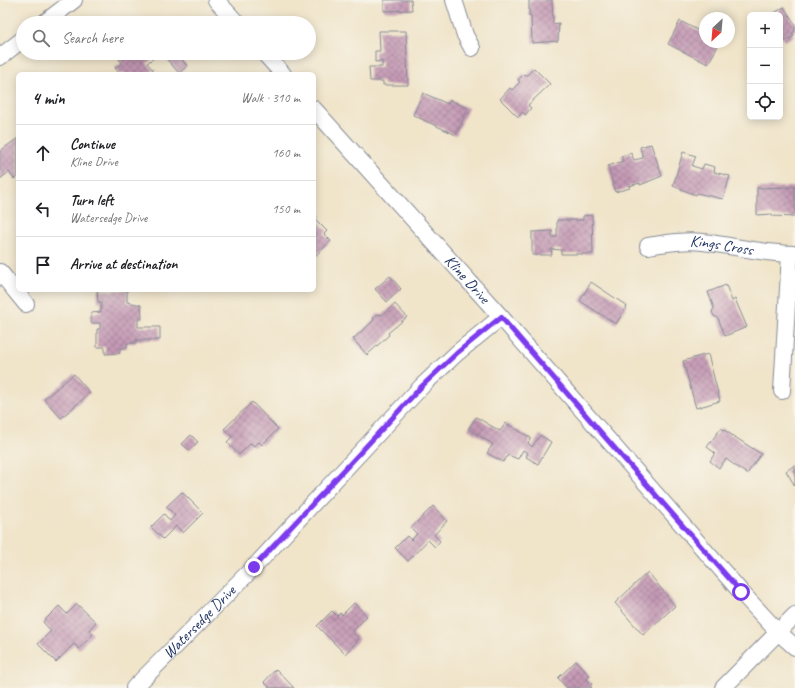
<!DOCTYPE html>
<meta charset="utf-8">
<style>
:root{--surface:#fff;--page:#f2f2f2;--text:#202124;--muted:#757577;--line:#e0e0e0}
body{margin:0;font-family:Caveat,sans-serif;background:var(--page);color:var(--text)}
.controls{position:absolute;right:12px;top:12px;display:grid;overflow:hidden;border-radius:6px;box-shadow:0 2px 10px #0003}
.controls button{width:36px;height:36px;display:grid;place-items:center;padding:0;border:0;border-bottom:1px solid var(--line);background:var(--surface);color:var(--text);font:20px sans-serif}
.compass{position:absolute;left:699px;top:12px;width:36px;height:36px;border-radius:50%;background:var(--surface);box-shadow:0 2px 10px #0003;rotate:206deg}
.stop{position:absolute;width:12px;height:12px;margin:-9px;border:3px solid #7c3aed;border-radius:50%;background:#fff}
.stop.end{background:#7c3aed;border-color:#fff;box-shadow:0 1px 4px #0008}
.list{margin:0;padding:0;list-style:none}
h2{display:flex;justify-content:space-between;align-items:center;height:52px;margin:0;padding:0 16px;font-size:17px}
h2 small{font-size:13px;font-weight:400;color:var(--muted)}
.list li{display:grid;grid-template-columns:26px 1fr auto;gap:12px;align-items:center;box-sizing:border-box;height:56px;padding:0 16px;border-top:1px solid var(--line)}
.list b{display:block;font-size:15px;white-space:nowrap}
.list p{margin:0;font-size:13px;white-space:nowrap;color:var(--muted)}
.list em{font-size:13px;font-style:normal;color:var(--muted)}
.icon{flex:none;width:22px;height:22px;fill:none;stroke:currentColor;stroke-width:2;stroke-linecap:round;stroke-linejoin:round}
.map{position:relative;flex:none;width:795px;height:688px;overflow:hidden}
.search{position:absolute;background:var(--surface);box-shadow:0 2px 10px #0003;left:16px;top:16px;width:300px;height:44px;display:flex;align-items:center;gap:10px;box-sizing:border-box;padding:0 14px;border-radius:22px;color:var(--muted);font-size:15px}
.panel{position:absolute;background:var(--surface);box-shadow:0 2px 10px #0003;left:16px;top:72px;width:300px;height:220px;border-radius:6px}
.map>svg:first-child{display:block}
.building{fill:url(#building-cross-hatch)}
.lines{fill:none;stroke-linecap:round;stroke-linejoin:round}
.street-casing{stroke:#868a94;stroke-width:18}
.street{stroke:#fff;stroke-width:16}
.route{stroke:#7c3aed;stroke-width:5}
.labels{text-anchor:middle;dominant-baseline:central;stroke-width:3;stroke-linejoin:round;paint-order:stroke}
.street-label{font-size:16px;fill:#1b2f5e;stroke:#f7f3e8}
</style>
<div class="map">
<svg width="795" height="688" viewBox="0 0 795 688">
<defs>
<pattern id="building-cross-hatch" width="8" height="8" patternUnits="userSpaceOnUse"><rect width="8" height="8" fill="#c499b4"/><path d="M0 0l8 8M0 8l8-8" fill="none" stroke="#9e7d96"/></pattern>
</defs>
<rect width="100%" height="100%" fill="#f7f3e8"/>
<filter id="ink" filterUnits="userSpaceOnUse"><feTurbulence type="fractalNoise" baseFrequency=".025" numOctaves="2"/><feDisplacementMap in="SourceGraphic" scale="8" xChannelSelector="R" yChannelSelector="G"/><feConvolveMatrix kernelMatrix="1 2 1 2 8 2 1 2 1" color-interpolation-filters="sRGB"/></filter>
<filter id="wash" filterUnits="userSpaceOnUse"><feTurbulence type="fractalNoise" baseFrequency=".012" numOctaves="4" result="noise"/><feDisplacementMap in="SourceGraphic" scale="16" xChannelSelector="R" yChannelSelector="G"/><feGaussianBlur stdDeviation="0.9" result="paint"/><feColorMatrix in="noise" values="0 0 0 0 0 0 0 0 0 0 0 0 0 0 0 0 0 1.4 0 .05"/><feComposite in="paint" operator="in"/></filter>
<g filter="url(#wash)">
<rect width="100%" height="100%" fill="#f0e4c9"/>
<g id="blocks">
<path class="building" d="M384 0H411L412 10 384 11Z
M529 0H552L553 24 559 23 558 41 532 43 531 15 529 16Z
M784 7 795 24V31L792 33 794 36 785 41 782 37 780 38V15H771Z
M680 21 705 34V42H720L708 64 668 44Z
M379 31H406L408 85H383V81H370L369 67H382V61L375 62V51H380Z
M115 53H161L147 63 153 70 148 74H120L115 68 122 63Z
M170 53H177L187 66 179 73 165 57Z
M534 68 550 84 528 105 531 108 525 115 523 112 518 117 500 99 510 88 512 90 520 82 518 80 524 74 526 76Z
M423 93 448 104 450 100 468 108 456 135 413 115Z
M18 138V176L14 179 9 172 0 179V151Z
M651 144 662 176 640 185V183L629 186 630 188 615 192 608 166 623 161 621 156 631 153 634 160 643 158 640 147Z
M683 152 696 156 692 166 702 169 704 164 715 167 714 172 730 176 723 199 697 193 696 195 673 186Z
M795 187V217L772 216V214L757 215V188Z
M314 213 317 217 315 219 327 231 324 234 331 241 314 257Z
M592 215 593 254H561V250L551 249 552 255H532V232L552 231V237H557V220H583V216Z
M390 276 401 289 387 302 375 289Z
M591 282 627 306 616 324 580 301Z
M726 285 732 301 735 299 747 327 725 336 718 318 714 316 712 312 714 308 708 292Z
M97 290H127V302L141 305 142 319H138V327H160V340H136V343H127V348H120V353L105 354V347H97V329H100V323H91V313L101 312V302H98Z
M395 304 407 317 388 333 389 335 367 355 353 339 373 321 374 317 378 314 382 315Z
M708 354 720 401 696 408 683 361Z
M74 374 90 393 61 418 44 399Z
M252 402 278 429 262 445 259 442 254 446 251 443 239 455 227 442 232 437 224 429Z
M476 417 500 431 506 423 531 438 528 443 532 447 540 435 551 442 538 464 526 457 528 453 523 450 518 459 508 455 503 462 487 453 493 444 468 429Z
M721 428 761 454 747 474 726 459 719 468 710 461 715 453 707 447Z
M191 435 198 442 189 450 182 444Z
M795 465V486L786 471Z
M182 492 203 513 183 533 176 526 163 539 151 527 164 514 170 521 175 515 166 507Z
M433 506 447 521 434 535 440 541 435 547 428 540 408 561 395 548 407 536 411 540 417 534 411 528Z
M648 572 675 606 643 635 615 603Z
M354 603 367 616 352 632 359 639 345 654 317 626 332 611 337 616 340 613 342 615Z
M77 604 96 622 89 630 93 634 79 649 74 644 56 662 38 644 51 631 43 622 59 606 67 614Z
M576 661 590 676 587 679 592 684 590 686 592 688H567L558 678Z
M276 669 294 688H270L264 682Z"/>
</g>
</g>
<g filter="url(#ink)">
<use href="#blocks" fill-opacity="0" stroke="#868a94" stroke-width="1"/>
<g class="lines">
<defs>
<g id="street">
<path d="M216 0 237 23"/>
<path d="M454 0 465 35 472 48"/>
<path d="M44 23 74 0"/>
<path d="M264 53 283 74"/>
<path d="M0 57 23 39"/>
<path id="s1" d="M314 109 501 317 741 592 778 632 795 647"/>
<path id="s2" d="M648 246C667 243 685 240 703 242 734 246 764 254 795 254"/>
<path d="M0 272 26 304"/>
<path d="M782 391 790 254"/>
<path id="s3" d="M134 688 254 567 422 386 457 353 501 317"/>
<path d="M723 688 795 615"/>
</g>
</defs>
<use href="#street" class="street-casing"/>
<use href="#street" class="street"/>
</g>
</g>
<g class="lines" filter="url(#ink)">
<path class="route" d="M254 567 422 386 457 353 501 317 597 428 741 592"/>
</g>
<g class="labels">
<g class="street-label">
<text stroke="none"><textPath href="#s2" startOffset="74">Kings Cross</textPath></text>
<text stroke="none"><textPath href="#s1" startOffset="229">Kline Drive</textPath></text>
<text stroke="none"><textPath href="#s3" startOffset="93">Watersedge Drive</textPath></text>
</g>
</g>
</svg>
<div class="controls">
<button>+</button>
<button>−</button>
<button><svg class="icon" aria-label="locate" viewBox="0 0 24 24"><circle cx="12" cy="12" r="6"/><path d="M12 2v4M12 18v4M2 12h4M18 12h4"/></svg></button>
</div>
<svg class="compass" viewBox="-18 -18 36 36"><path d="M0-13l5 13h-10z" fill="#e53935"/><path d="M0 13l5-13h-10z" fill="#757577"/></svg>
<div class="stop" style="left:741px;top:592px"></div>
<div class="stop end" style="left:254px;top:567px"></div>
<div class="search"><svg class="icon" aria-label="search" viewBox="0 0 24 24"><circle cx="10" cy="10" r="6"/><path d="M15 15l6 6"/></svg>Search here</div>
<section class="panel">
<h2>4 min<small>Walk · 310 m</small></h2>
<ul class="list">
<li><svg class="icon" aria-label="ahead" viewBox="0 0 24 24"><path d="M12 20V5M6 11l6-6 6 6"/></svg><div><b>Continue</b><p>Kline Drive</p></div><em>160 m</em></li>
<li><svg class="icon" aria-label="left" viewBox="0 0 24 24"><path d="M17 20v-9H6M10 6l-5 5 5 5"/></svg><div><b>Turn left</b><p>Watersedge Drive</p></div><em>150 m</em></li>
<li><svg class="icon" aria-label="arrive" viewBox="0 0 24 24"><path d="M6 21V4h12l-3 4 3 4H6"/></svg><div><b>Arrive at destination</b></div></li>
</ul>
</section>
</div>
